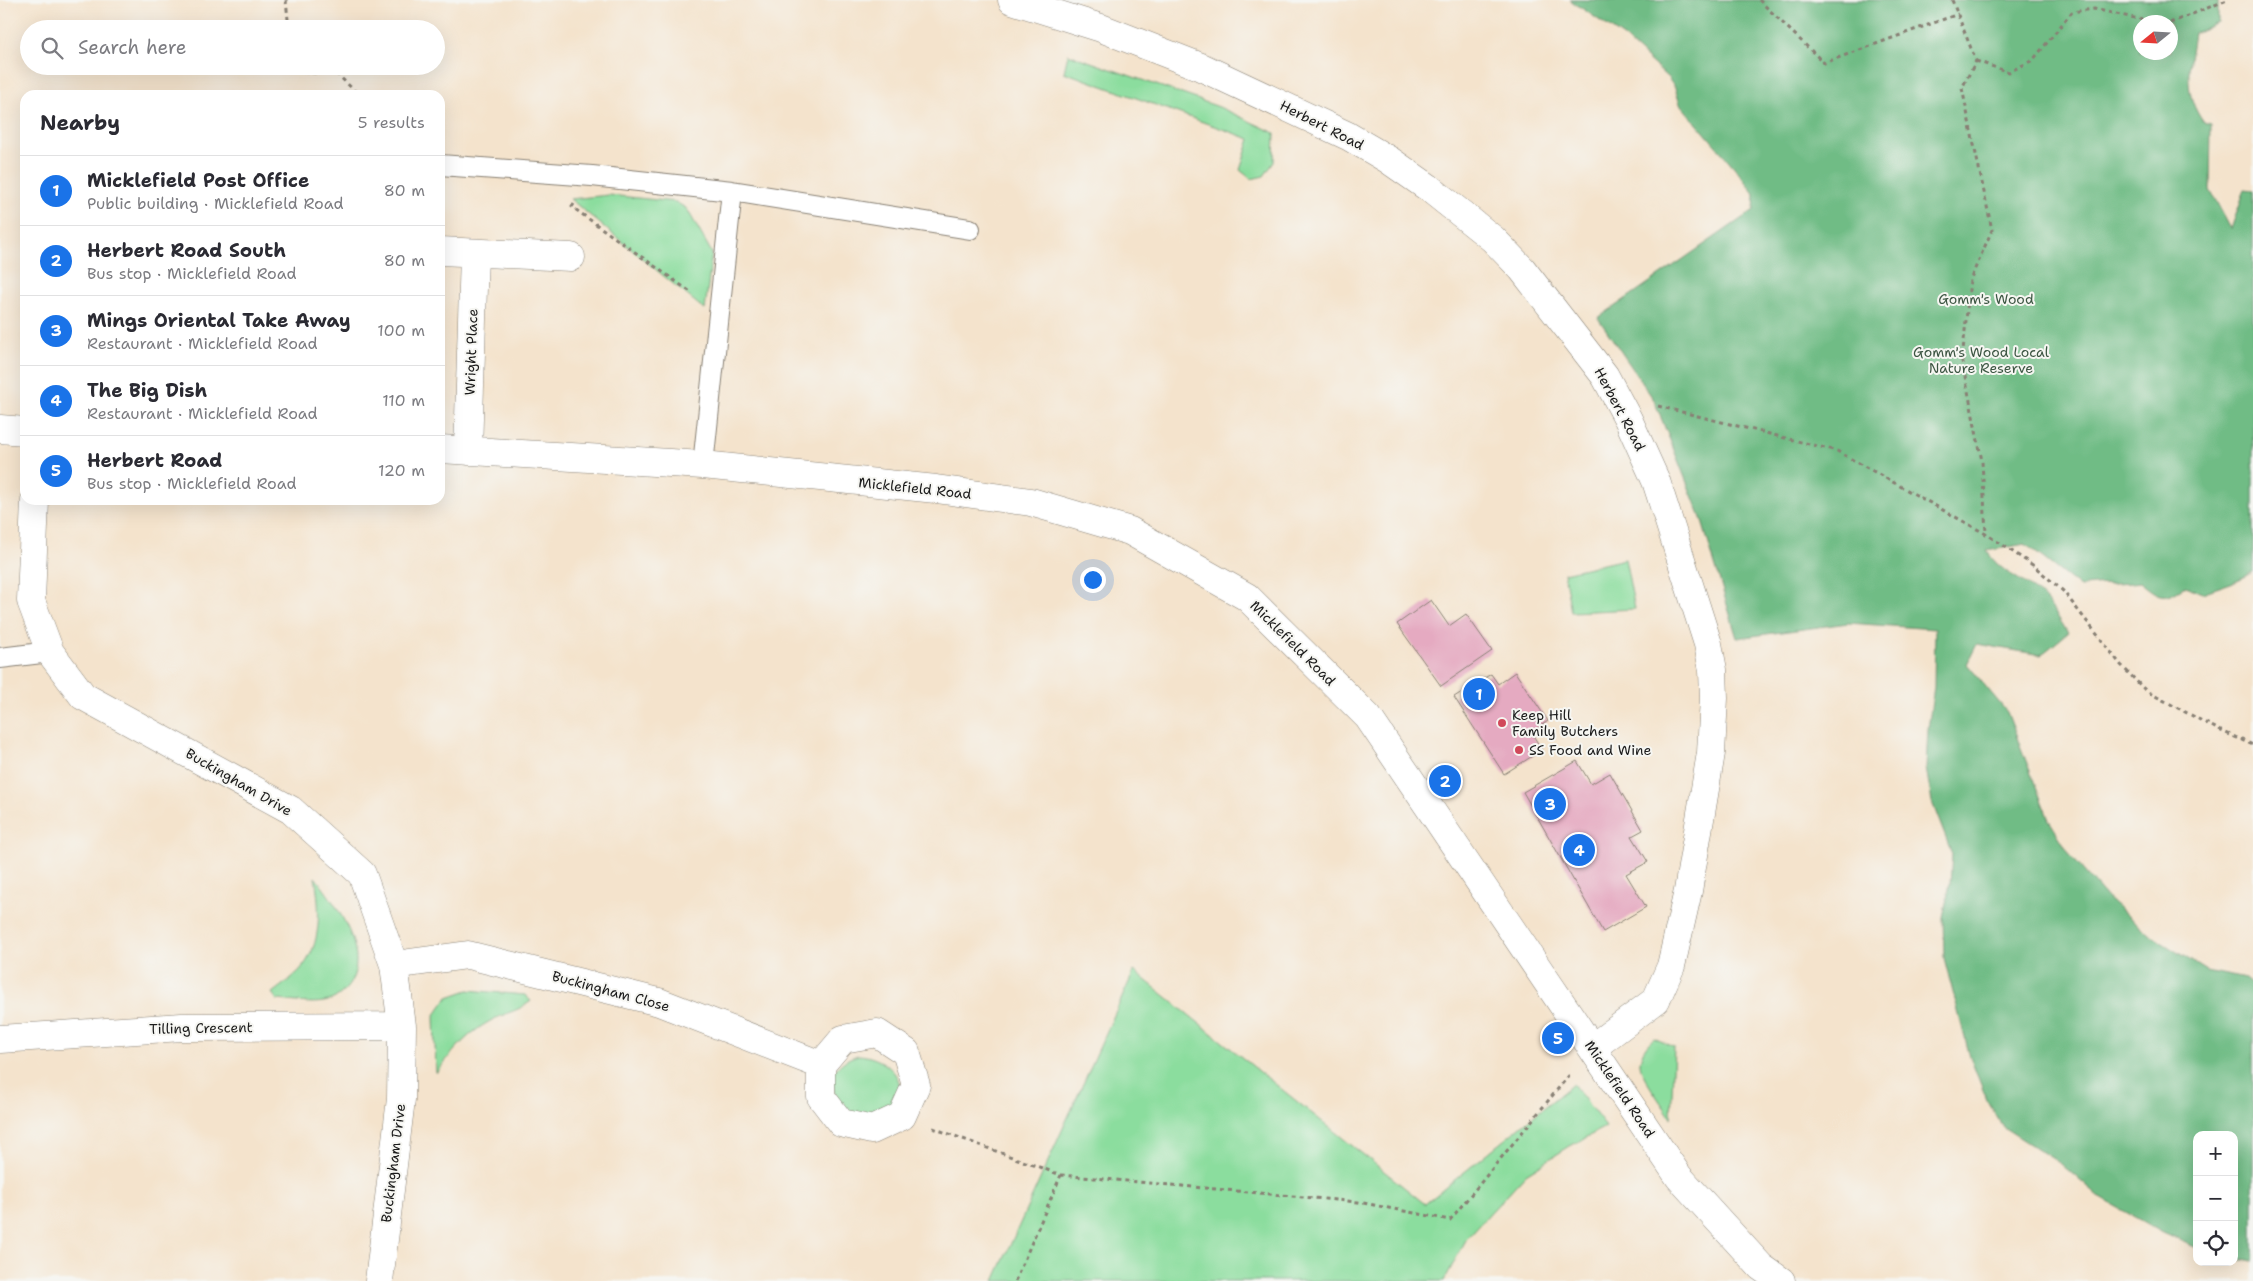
<!DOCTYPE html>
<meta charset="utf-8">
<style>
:root{--surface:#fff;--page:#f7f7f7;--text:#2b2b33;--muted:#7c7c81;--line:#e1e1e2;--accent:#1a73e8}
body{margin:0;font-family:"Shantell Sans",sans-serif;background:var(--page);color:var(--text)}
.controls{position:absolute;right:15px;bottom:15px;display:grid;overflow:hidden;border-radius:10px;box-shadow:0 5px 20px #0002}
.controls button{width:45px;height:45px;display:grid;place-items:center;padding:0;border:0;border-bottom:1px solid var(--line);background:var(--surface);color:var(--text);font:25px sans-serif}
.compass{position:absolute;left:2133px;top:15px;width:45px;height:45px;border-radius:50%;background:var(--surface);box-shadow:0 5px 20px #0002;rotate:252deg}
.you{position:absolute;left:1092px;top:579px;width:18px;height:18px;margin:-12px;border:4px solid #fff;border-radius:50%;background:#1a73e8;box-shadow:0 0 0 8px #1a73e833}
.badge{display:grid;place-items:center;width:32px;height:32px;border-radius:50%;background:var(--accent);color:#fff;font-size:16px;font-weight:700}
.pin{position:absolute;translate:-50% -50%;border:2px solid #fff;box-shadow:0 1px 5px #0006}
.list{margin:0;padding:0;list-style:none}
h2{display:flex;justify-content:space-between;align-items:center;height:65px;margin:0;padding:0 20px;font-size:21px}
h2 small{font-size:16px;font-weight:400;color:var(--muted)}
.list li{display:grid;grid-template-columns:32px 1fr auto;gap:15px;align-items:center;box-sizing:border-box;height:70px;padding:0 20px;border-top:1px solid var(--line)}
.list b{display:block;font-size:19px;white-space:nowrap}
.list p{margin:0;font-size:16px;white-space:nowrap;color:var(--muted)}
.list em{font-size:16px;font-style:normal;color:var(--muted)}
.icon{flex:none;width:28px;height:28px;fill:none;stroke:currentColor;stroke-width:2;stroke-linecap:round;stroke-linejoin:round}
.map{position:relative;flex:none;width:2253px;height:1281px;overflow:hidden}
.search{position:absolute;background:var(--surface);box-shadow:0 5px 20px #0002;left:20px;top:20px;width:425px;height:55px;display:flex;align-items:center;gap:12px;box-sizing:border-box;padding:0 18px;border-radius:28px;color:var(--muted);font-size:19px}
.panel{position:absolute;background:var(--surface);box-shadow:0 5px 20px #0002;left:20px;top:90px;width:425px;height:415px;border-radius:15px}
.map>svg:first-child{display:block}
.green{fill:#8bdd9e;stroke:#547c5d}
.forest{fill:#70bc85;stroke:#466c50;fill-rule:evenodd}
.building{fill:#e5aac1}
.lines{fill:none;stroke-linecap:round;stroke-linejoin:round}
.lane-casing{stroke:#888074;stroke-width:22}
.street-casing{stroke:#888074;stroke-width:29}
.path{stroke:#888074;stroke-width:3;stroke-dasharray:4 4;stroke-linecap:butt}
.lane{stroke:#fff;stroke-width:20}
.street{stroke:#fff;stroke-width:28}
.poi-dot{fill:#d1495b;stroke:#f6f6f2;stroke-width:2}
.labels{text-anchor:middle;dominant-baseline:central;stroke-width:4;stroke-linejoin:round;paint-order:stroke}
.street-label{font-size:14px;fill:#1c1c1c;stroke:#f6f6f2}
.park-label{font-size:14px;fill:#3d5643;stroke:#f6f6f2}
.poi-label{font-size:14px;fill:#1c1c1c;stroke:#f6f6f2;text-anchor:start}
</style>
<div class="map">
<svg width="2253" height="1281" viewBox="0 0 2253 1281">
<rect width="100%" height="100%" fill="#f6f6f2"/>
<filter id="ink" filterUnits="userSpaceOnUse"><feTurbulence type="fractalNoise" baseFrequency=".02" numOctaves="2"/><feDisplacementMap in="SourceGraphic" scale="10" xChannelSelector="R" yChannelSelector="G"/><feConvolveMatrix kernelMatrix="1 2 1 2 8 2 1 2 1" color-interpolation-filters="sRGB"/></filter>
<filter id="wash" filterUnits="userSpaceOnUse"><feTurbulence type="fractalNoise" baseFrequency=".0096" numOctaves="4" result="noise"/><feDisplacementMap in="SourceGraphic" scale="20" xChannelSelector="R" yChannelSelector="G"/><feGaussianBlur stdDeviation="1.12" result="paint"/><feColorMatrix in="noise" values="0 0 0 0 0 0 0 0 0 0 0 0 0 0 0 0 0 1.4 0 .05"/><feComposite in="paint" operator="in"/></filter>
<g filter="url(#wash)">
<rect width="100%" height="100%" fill="#f4e3cc"/>
<path class="green" d="M1068 54 1219 107 1275 133 1274 162 1264 176 1251 179 1240 170 1250 139 1064 72Z
M609 195 676 202 687 209 712 253 705 310 570 199Z
M1625 559 1635 609 1571 612 1564 573Z
M315 877C339 908 382 968 335 998 320 1007 294 1001 277 1000L272 993C281 986 291 979 299 971 323 946 320 908 315 877Z
M1134 971 1425 1204 1573 1084 1606 1127 1570 1146 1526 1174 1467 1238 1444 1281H994Z
M468 990 525 995 531 1001C520 1010 509 1012 496 1018 468 1032 455 1049 436 1073L434 1016 448 997Z
M1654 1038 1674 1047 1671 1118C1664 1106 1639 1075 1640 1062 1641 1052 1647 1044 1654 1038Z
M858 1055C883 1056 910 1077 897 1104 894 1110 886 1116 881 1122L840 1117 831 1076C838 1065 845 1059 858 1055Z"/>
<path class="forest" d="M1570 0H2218V23L2194 33C2189 67 2182 93 2204 123L2211 125 2210 190 2231 229 2245 189 2253 190V572L2231 583 2202 593 2185 586C2163 600 2160 598 2140 582 2120 585 2100 583 2080 587L2025 544 1987 551C1999 572 2020 577 2038 593 2051 604 2059 619 2068 633L2041 655 1977 644 1967 664 2007 712 2049 820 2071 856 2107 898 2150 935 2207 971 2245 979 2253 986V1261L2234 1258V1135H2197V1248L2163 1233 2099 1197 2061 1164 2003 1127 1987 1100 1970 1057 1944 958 1943 917 1950 884 1952 854 1932 802 1926 768 1928 729 1934 687 1935 629 1848 623 1737 638 1701 518 1654 400 1598 318 1754 210 1755 195 1735 168 1680 104 1675 88 1668 78 1625 38ZM2140 22H2170V52H2140Z"/>
<g id="blocks">
<path class="building" d="M1431 600 1449 626 1466 614 1492 651 1441 686 1397 624Z
M1515 672 1548 721 1531 732 1542 750 1504 774 1454 697 1491 674 1498 684Z
M1577 761 1591 784 1610 773 1643 830 1632 836 1648 862 1626 874 1646 907 1603 932 1523 792Z"/>
</g>
</g>
<g filter="url(#ink)">
<use href="#blocks" fill-opacity="0" stroke="#888074" stroke-width="1"/>
<g class="lines">
<defs>
<path id="lane" d="M440 165 592 176 732 191 970 229
M703 465 732 191
M0 658 50 652"/>
<path id="street" d="M1012 0 1101 28 1201 67 1348 136 1389 160 1429 188 1493 239 1522 269 1605 376 1628 419 1656 481 1708 644 1713 670 1714 698 1711 753 1688 891 1671 966 1656 1000 1592 1048
M440 251 571 257
M0 429 25 431
M440 449 703 465 936 489 1031 502 1130 531 1247 597 1368 717 1679 1177 1761 1267 1781 1281
M468 451 474 254
M35 500 31 601 50 652 83 696 291 810 362 874 394 965 402 1026 401 1099 379 1281
M394 965 468 955 659 1002 821 1065
M877 1033 906 1052 916 1085 902 1116 872 1130 841 1123 821 1097V1065L843 1039Z
M0 1039 182 1027 402 1026"/>
</defs>
<use href="#lane" class="lane-casing"/>
<use href="#street" class="street-casing"/>
<path class="path" d="M286 0 289 29
M1759 0 1824 63 1958 14
M1952 0 1976 61 1962 88 1992 230 1970 280 1962 361 1982 461 1986 533
M2170 23 2227 0
M1976 61 2009 72 2033 60 2072 12 2094 9 2152 22
M293 66 294 72 337 74 359 95
M574 204 572 207 692 293
M1658 406 1837 451 1986 534 2034 566 2063 591 2121 665 2146 691 2219 730 2253 745
M933 1128 1061 1175 1358 1202 1450 1220 1571 1073
M1015 1281 1061 1175"/>
<use href="#lane" class="lane"/>
<use href="#street" class="street"/>
</g>
</g>
<g class="poi-dot">
<circle cx="1502" cy="723" r="5"/>
<circle cx="1519" cy="750" r="5"/>
</g>
<g class="labels">
<g class="street-label">
<text transform="translate(1322 125) rotate(27)">Herbert Road</text>
<text transform="translate(471 352) rotate(-88)">Wright Place</text>
<text transform="translate(1620 409) rotate(62)">Herbert Road</text>
<text transform="translate(915 488) rotate(6)">Micklefield Road</text>
<text transform="translate(1293 643) rotate(45)">Micklefield Road</text>
<text transform="translate(239 782) rotate(30)">Buckingham Drive</text>
<text transform="translate(611 991) rotate(15)">Buckingham Close</text>
<text transform="translate(201 1028) rotate(-1)">Tilling Crescent</text>
<text transform="translate(1620 1089) rotate(56)">Micklefield Road</text>
<text transform="translate(393 1163) rotate(-83)">Buckingham Drive</text>
</g>
<g class="park-label">
<text x="1986" y="299">Gomm's Wood</text>
<text x="1981" y="352">Gomm's Wood Local<tspan x="1981" dy="16">Nature Reserve</tspan></text>
</g>
<g class="poi-label">
<text x="1512" y="715">Keep Hill<tspan x="1512" dy="16">Family Butchers</tspan></text>
<text x="1529" y="750">SS Food and Wine</text>
</g>
</g>
</svg>
<div class="controls">
<button>+</button>
<button>−</button>
<button><svg class="icon" aria-label="locate" viewBox="0 0 24 24"><circle cx="12" cy="12" r="6"/><path d="M12 2v4M12 18v4M2 12h4M18 12h4"/></svg></button>
</div>
<svg class="compass" viewBox="-18 -18 36 36"><path d="M0-13l5 13h-10z" fill="#e53935"/><path d="M0 13l5-13h-10z" fill="#7c7c81"/></svg>
<div class="you"></div>
<div class="pin badge" style="left:1479px;top:694px">1</div>
<div class="pin badge" style="left:1445px;top:781px">2</div>
<div class="pin badge" style="left:1550px;top:804px">3</div>
<div class="pin badge" style="left:1579px;top:850px">4</div>
<div class="pin badge" style="left:1558px;top:1038px">5</div>
<div class="search"><svg class="icon" aria-label="search" viewBox="0 0 24 24"><circle cx="10" cy="10" r="6"/><path d="M15 15l6 6"/></svg>Search here</div>
<section class="panel">
<h2>Nearby<small>5 results</small></h2>
<ul class="list">
<li><span class="badge">1</span><div><b>Micklefield Post Office</b><p>Public building · Micklefield Road</p></div><em>80 m</em></li>
<li><span class="badge">2</span><div><b>Herbert Road South</b><p>Bus stop · Micklefield Road</p></div><em>80 m</em></li>
<li><span class="badge">3</span><div><b>Mings Oriental Take Away</b><p>Restaurant · Micklefield Road</p></div><em>100 m</em></li>
<li><span class="badge">4</span><div><b>The Big Dish</b><p>Restaurant · Micklefield Road</p></div><em>110 m</em></li>
<li><span class="badge">5</span><div><b>Herbert Road</b><p>Bus stop · Micklefield Road</p></div><em>120 m</em></li>
</ul>
</section>
</div>
